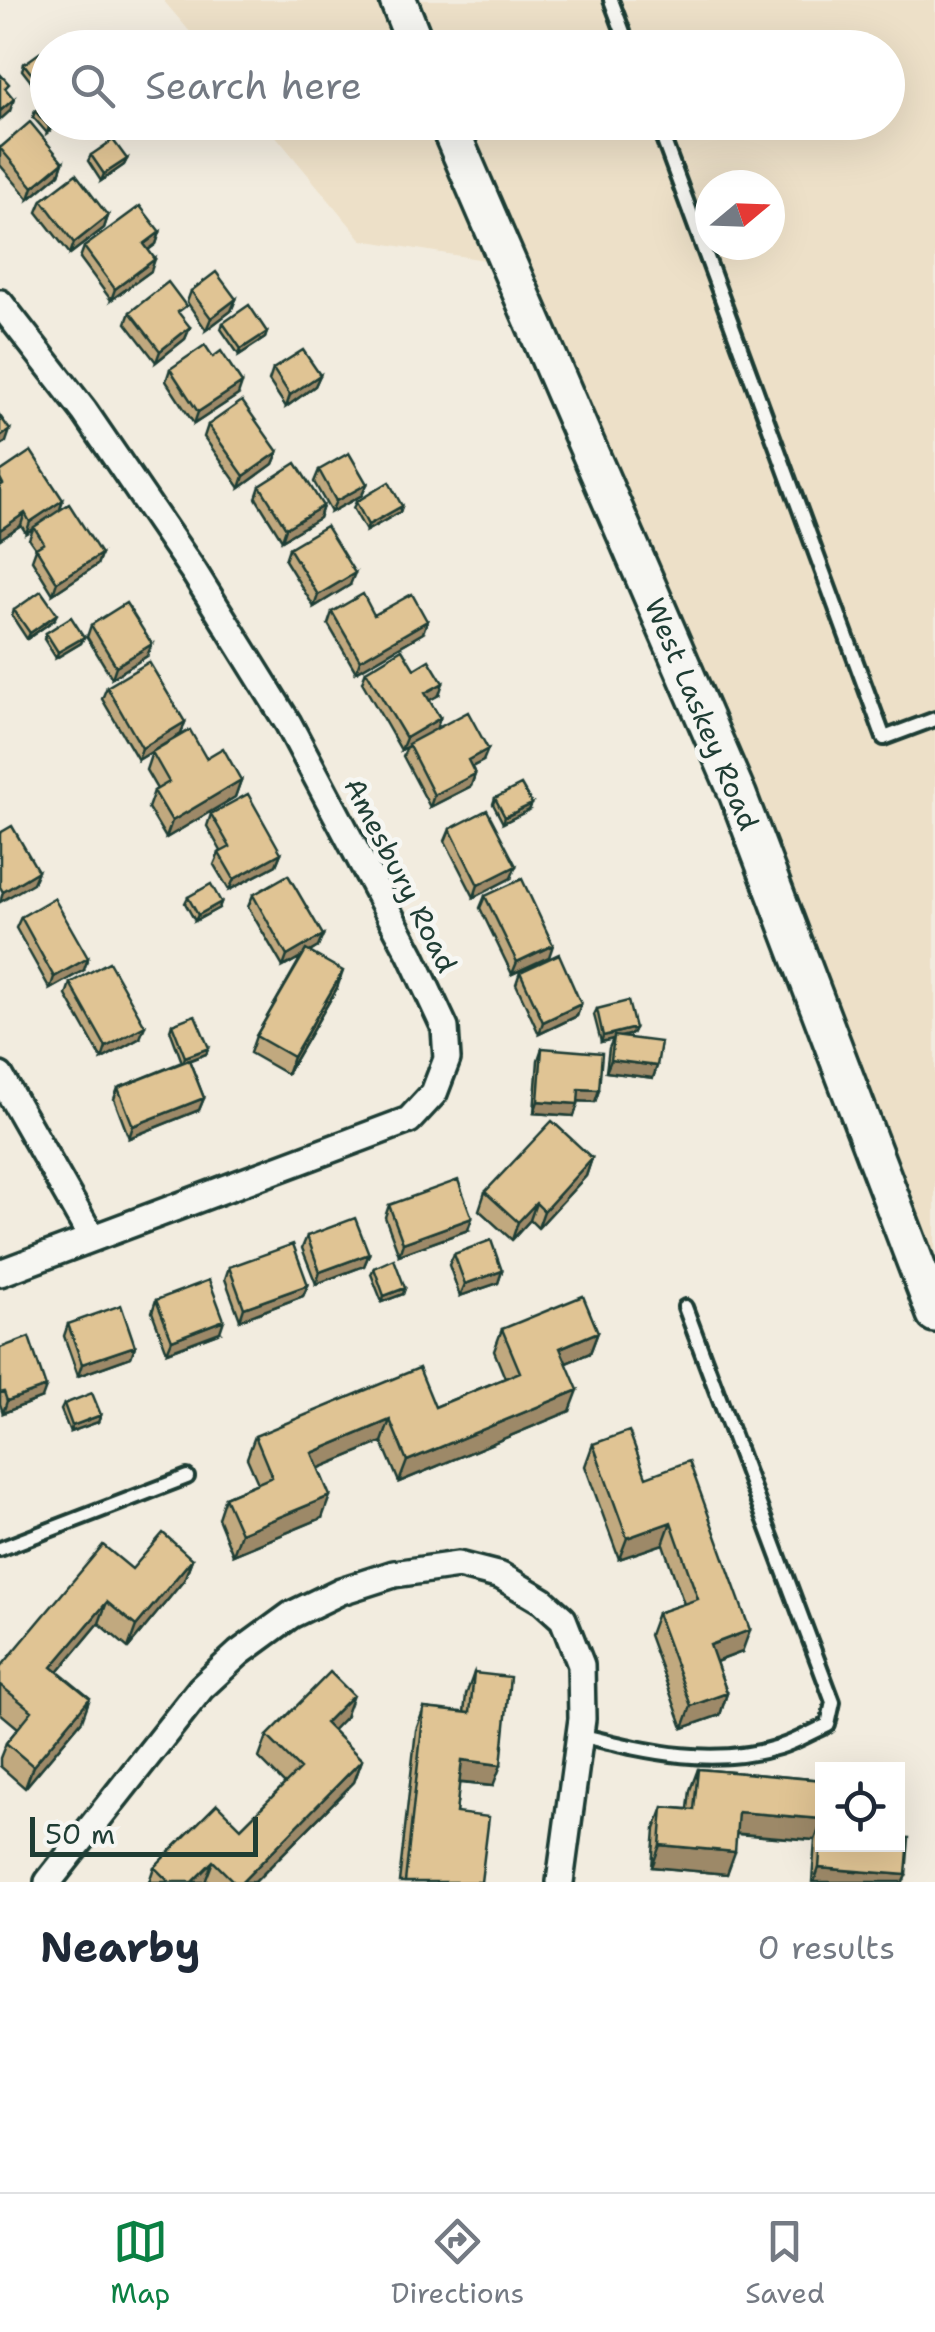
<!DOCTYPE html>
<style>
:root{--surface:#fff;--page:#f2f2f3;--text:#1f2937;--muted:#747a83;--line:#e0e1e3;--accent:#0b8043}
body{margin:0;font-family:"Shantell Sans",sans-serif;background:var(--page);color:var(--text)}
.controls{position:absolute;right:30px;bottom:30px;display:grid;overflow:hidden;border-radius:0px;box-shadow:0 10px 40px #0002}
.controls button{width:90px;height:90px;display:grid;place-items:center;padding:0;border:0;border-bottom:2px solid var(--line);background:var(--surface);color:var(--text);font:50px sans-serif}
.compass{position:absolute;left:695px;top:170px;width:90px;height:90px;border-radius:50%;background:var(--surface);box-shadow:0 10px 40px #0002;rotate:71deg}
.scale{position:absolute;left:30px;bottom:25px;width:228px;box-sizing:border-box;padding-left:10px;border:5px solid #1f3d34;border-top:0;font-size:28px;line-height:35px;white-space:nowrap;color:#1f3d34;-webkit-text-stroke:8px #f6f6f2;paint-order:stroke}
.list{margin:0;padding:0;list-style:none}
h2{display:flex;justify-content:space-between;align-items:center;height:130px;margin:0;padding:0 40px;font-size:42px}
h2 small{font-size:32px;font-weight:400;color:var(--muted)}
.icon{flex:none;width:55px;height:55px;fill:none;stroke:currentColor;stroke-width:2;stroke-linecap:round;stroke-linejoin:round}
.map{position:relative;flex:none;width:935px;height:1882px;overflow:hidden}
.search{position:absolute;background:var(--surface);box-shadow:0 10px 40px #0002;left:30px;right:30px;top:30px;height:110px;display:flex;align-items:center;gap:25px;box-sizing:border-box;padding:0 35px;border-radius:55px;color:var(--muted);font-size:38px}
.sheet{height:310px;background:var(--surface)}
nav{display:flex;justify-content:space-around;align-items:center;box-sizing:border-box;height:140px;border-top:2px solid var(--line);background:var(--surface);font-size:28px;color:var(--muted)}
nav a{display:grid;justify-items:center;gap:5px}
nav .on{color:var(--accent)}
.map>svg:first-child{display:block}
.built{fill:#ede0c8;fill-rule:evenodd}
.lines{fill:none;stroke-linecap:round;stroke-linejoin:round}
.lane-casing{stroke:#1f3d34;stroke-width:20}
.street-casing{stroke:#1f3d34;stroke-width:32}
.secondary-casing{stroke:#1f3d34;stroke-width:42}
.lane{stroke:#f6f6f2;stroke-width:12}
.street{stroke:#f6f6f2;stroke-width:25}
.secondary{stroke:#f6f6f2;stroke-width:35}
.wall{fill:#c1a97f;stroke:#1f3d34;stroke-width:2.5}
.shaded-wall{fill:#9d8968;stroke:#1f3d34;stroke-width:2.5}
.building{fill:#e0c494;stroke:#1f3d34;stroke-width:2.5}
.labels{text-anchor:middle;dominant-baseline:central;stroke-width:10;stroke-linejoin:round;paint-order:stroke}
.street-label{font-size:28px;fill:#1f3d34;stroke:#f6f6f2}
</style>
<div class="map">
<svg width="935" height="1882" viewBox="0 0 935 1882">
<rect width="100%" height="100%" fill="#f2ecdf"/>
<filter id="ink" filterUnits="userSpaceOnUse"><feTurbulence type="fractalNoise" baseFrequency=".01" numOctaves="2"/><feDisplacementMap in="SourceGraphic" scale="20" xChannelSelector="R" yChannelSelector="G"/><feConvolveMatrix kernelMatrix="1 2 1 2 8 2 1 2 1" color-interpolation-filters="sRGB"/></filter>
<g filter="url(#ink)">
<path class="built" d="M163 0H935V1317L509 264 362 240 265 123 888 122V48L203 47ZM710 185H770V245H710Z"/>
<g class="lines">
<defs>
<path id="lane" d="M611 0 629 48
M657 122 884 738 935 719
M0 1549 187 1477
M579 1735C646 1751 711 1768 779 1747 796 1742 812 1732 828 1725L833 1702 685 1307"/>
<path id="street" d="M0 303 84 411 194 572 288 723 411 955 445 1028 447 1059 434 1093 409 1120 0 1273
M0 1076 92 1238
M48 1882 201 1688 239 1653 291 1615 341 1591 394 1574 458 1565 501 1576 543 1601 563 1619 581 1665 582 1719 560 1882"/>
<path id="secondary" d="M398 0 417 48
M447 122 738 795 935 1314"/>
</defs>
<use href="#lane" class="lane-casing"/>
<use href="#street" class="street-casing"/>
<use href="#secondary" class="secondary-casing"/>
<use href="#lane" class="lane"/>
<use href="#street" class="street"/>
<use href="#secondary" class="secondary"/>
</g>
<path class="wall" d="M24 64 48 94 43 97 22 70Z
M35 111 60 122 47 133 33 117Z
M0 147 63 162 59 174 29 199 0 165Z
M91 155 127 159 124 165 101 181 88 161Z
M42 200 108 216 104 228 70 254 37 212Z
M160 232 156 244 148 250 151 271 111 300 80 258 84 247Z
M191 291 236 299 231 311 206 330 187 302Z
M130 312 190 327 185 339 156 362 126 323Z
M223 323 267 332 265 338 239 355 221 329Z
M170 369 238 395 194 424 166 381Z
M273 369 320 375 315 386 286 407 269 381Z
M208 425 278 452 273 464 240 488 204 437Z
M319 470 367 484 362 495 331 512 314 482Z
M0 472 60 510 101 554 97 565 53 594 32 560 36 549 29 539 33 529 26 533 21 525 0 539Z
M260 486 323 506 319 518 282 540 256 498Z
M356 502 402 506 400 512 366 531 353 508Z
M289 548 350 585 314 607 285 560Z
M14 610 54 620 27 639 12 616Z
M332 612 374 615 423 633 356 672 328 624Z
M91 625 147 656 112 678 87 637Z
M46 633 84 637 81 643 56 658 44 639Z
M414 669 439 695 429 700 440 718 436 729 483 761 472 767 475 774 471 786 430 807 403 756 407 747 401 750 362 682 366 671Z
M107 687 185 722 181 734 138 760 102 699Z
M152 752 206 758 241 780 235 797 166 838 148 808 154 791 157 789 146 770Z
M495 798 529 810 503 823 493 804Z
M211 814 281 853 276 865 229 890 214 865 219 853 221 851 207 826Z
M450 829 511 878 474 897 445 841Z
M253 895 323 935 318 947 310 952 337 988 287 1074 250 1053 256 1036 301 957 283 967 248 907Z
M485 896 549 957 512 974 480 908Z
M188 897 221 902 219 908 195 921 185 903Z
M21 917 84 970 50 989 16 928Z
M520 972 581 1004 577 1016 539 1034 516 984Z
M70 983 140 1038 102 1059 66 995Z
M597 1009 635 1028 632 1034 621 1037 657 1066 653 1078 606 1072 609 1048 613 1039 601 1042 594 1015Z
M172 1024 206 1054 189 1060 204 1098 199 1110 129 1138 114 1099 118 1088 182 1062 170 1030Z
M542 1048 599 1090 595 1102 578 1101 574 1116 534 1113 538 1060Z
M592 1158 586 1176 538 1228 530 1220 512 1240 479 1210 485 1192Z
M389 1205 468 1230 399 1255 385 1217Z
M307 1236 369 1254 364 1266 316 1284 302 1248Z
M454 1254 502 1271 498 1283 460 1296 449 1265Z
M229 1267 308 1285 303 1296 240 1320 225 1279Z
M374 1268 405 1288 403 1294 382 1302 371 1274Z
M156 1300 220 1332 167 1352 152 1312Z
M68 1324 135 1346 131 1357 78 1376 64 1336Z
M502 1329 598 1332 590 1353 566 1363 570 1411 399 1482 382 1442 319 1468 322 1518 233 1555 218 1518 225 1497 258 1483 247 1458 255 1436 435 1407 505 1378 494 1351Z
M0 1348 42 1398 3 1413 0 1404Z
M64 1404 101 1415 98 1422 70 1432 61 1410Z
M593 1444 646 1477 742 1652 716 1662 727 1693 720 1715 683 1728 649 1635 657 1613 684 1604 663 1544 619 1559 585 1466Z
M192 1559 184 1580 128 1648 99 1623 58 1672 82 1720 25 1788 0 1766V1758L6 1743 18 1728 0 1713V1668L132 1569Z
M474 1673 493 1786 459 1783 456 1813 481 1882H399L416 1730 424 1708 464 1713 466 1695Z
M345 1717 332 1730 362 1760 354 1782 255 1882H149L154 1867 241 1828 285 1784 259 1758 267 1736Z
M698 1769 822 1780V1844L906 1875 903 1882H812L815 1840 736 1834 727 1874 652 1867 655 1829 663 1807 688 1809 690 1790Z"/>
<path class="shaded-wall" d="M14 99 10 111 0 120V111Z
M55 122H60L47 133 49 127Z
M127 159 124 165 101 181 104 174Z
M63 162 59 174 29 199 33 187Z
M108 216 104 228 70 254 74 243Z
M160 232 156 244 140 256 144 244Z
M155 259 151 271 111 300 115 289Z
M236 299 231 311 206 330 211 318Z
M190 327 185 339 156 362 160 351Z
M267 332 265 338 239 355 241 349Z
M320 375 315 386 286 407 290 395Z
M242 383 238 395 194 424 198 412Z
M10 430 6 442 0 446V437Z
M278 452 273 464 240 488 244 476Z
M367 484 362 495 331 512 336 501Z
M63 500 59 512 26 533 30 522Z
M323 506 319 518 282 540 286 528Z
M402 506 400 512 366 531 368 525Z
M25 513 21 525 0 539V530Z
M101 554 97 565 53 594 57 582Z
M355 573 350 585 314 607 318 595Z
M57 614 54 620 27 639 30 633Z
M427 621 423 633 356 672 360 660Z
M84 637 81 643 56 658 58 652Z
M152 644 147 656 112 678 116 666Z
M443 683 439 695 421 705 425 693Z
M440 718 436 730 401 750 406 738Z
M185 722 181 734 138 760 142 748Z
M488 749 483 761 463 771 468 760Z
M475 774 471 786 430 807 434 795Z
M241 780 235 797 166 838 172 821Z
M532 804 529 810 503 823 505 817Z
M281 853 276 865 229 890 234 879Z
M516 866 511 878 474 897 478 885Z
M38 871 33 883 0 902 3 892Z
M221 902 219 908 195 921 198 915Z
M323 935 318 947 283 967 287 956Z
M553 945 549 957 512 974 517 962Z
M88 958 84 970 50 989 54 977Z
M343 971 337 988 287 1074 293 1057Z
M581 1004 577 1016 539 1034 543 1022Z
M145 1026 140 1038 102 1059 106 1047Z
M635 1028 632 1034 601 1042 603 1036Z
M209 1048 206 1054 183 1063 185 1057Z
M611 1060 657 1066 653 1078 606 1072Z
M579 1089 599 1090 595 1102 575 1101Z
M204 1098 199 1110 129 1138 133 1126Z
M538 1101 578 1104 574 1116 534 1113Z
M592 1158 586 1176 538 1228 544 1211Z
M536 1203 530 1220 512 1240 518 1222Z
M472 1218 468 1230 399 1255 403 1243Z
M369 1254 364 1266 316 1284 320 1272Z
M502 1271 498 1283 460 1296 465 1284Z
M308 1285 303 1296 240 1320 244 1308Z
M405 1288 403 1294 382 1302 384 1296Z
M224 1320 220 1332 167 1352 172 1340Z
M598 1332 590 1353 552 1369 560 1348Z
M135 1346 131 1357 78 1376 82 1364Z
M46 1387 42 1398 3 1413 7 1401Z
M578 1390 570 1411 399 1482 407 1461Z
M101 1415 98 1422 70 1432 72 1426Z
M390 1420 382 1442 305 1474 312 1453Z
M330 1496 322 1518 233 1555 241 1533Z
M671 1522 663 1544 619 1559 627 1538Z
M192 1559 184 1580 128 1648 136 1626Z
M107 1602 99 1623 44 1689 52 1667Z
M750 1630 742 1652 702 1667 710 1645Z
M727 1693 720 1715 683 1728 691 1706Z
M353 1695 345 1717 318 1745 325 1723Z
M90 1698 82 1720 25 1788 33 1766Z
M362 1760 354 1782 255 1882H242Z
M462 1760 501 1765 493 1786 454 1782Z
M738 1812 822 1819V1821L815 1840 730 1833Z
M660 1845 735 1852 727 1874 652 1867Z
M213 1861 205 1882H192Z
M819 1868 906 1875 903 1882H814Z"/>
<path class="building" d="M49 46 50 48H48V89L45 91 24 64Z
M0 74 9 84 5 88 14 99 0 111Z
M48 101V122H55L49 127 35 111Z
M30 122 63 162 33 187 0 148Z
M113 140 127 159 104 174 91 155Z
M76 174 108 216 74 243 42 200Z
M140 206 160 232 144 244 155 259 115 289 84 247Z
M216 272 236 299 211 318 191 291Z
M168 282 186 306 178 312 190 327 160 351 130 312Z
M249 305 267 332 241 349 223 323Z
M205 345 213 357 221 351 242 383 198 412 170 369Z
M303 350 320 375 290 395 273 369Z
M242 401 278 452 244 476 208 425Z
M0 416 10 430 0 437Z
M31 451 63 500 30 522 25 513 0 530V486L3 484 0 478V472Z
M349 453 367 484 336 501 319 470Z
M296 463 323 506 286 528 260 486Z
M389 482 402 506 368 525 356 502Z
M69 504 101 554 57 582 36 548 44 543 34 527Z
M326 526 355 573 318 595 289 548Z
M41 591 57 614 30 633 14 610Z
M363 594 374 615 412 594 427 621 360 660 332 612Z
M126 603 152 644 116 666 91 625Z
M71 617 84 637 58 652 46 633Z
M402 649 414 669 429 660 443 683 425 693 440 718 406 738 366 671Z
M149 662 185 722 142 748 107 687Z
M468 712 488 749 468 760 475 774 434 795 408 744Z
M190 730 206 758 223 748 241 780 172 821 154 791 169 782 152 752Z
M521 785 532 804 505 817 495 798Z
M248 794 281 853 234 879 219 853 230 847 211 814Z
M487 810 516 866 478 885 450 829Z
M12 826 38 871 3 892 0 887V833Z
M288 875 323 935 287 956 253 895Z
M522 879 553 945 517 962 485 896Z
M211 884 221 902 198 915 188 897Z
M54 898 88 958 54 977 21 917Z
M306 950 343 971 293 1057 256 1036Z
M559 954 581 1004 543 1022 520 972Z
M109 962 145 1026 106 1047 70 983Z
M628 1001 635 1028 603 1036 597 1009Z
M195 1015 209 1048 185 1057 172 1024Z
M614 1036 661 1042 657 1066 611 1060Z
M542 1048 602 1053 599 1090 579 1089 578 1104 538 1101Z
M189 1060 204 1098 133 1126 118 1088Z
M552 1121 592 1158 544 1211 536 1203 518 1222 485 1192Z
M458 1180 472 1218 403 1243 389 1205Z
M355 1218 369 1254 320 1272 307 1236Z
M491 1240 502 1271 465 1284 454 1254Z
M293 1244 308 1285 244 1308 229 1267Z
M394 1259 405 1288 384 1296 374 1268Z
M209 1280 224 1320 172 1340 156 1300Z
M583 1296 598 1332 560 1348 578 1390 407 1461 390 1420 312 1453 330 1496 241 1533 225 1497 272 1477 255 1436 419 1368 435 1407 520 1372 502 1329Z
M121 1305 135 1346 82 1364 68 1324Z
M29 1337 46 1387 7 1401 4 1392 0 1393V1348Z
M92 1393 101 1415 72 1426 64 1404Z
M629 1431 646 1477 689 1461 750 1630 710 1645 727 1693 691 1706 657 1613 698 1599 671 1522 627 1538 593 1444Z
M163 1533 192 1559 136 1626 107 1602 52 1667 90 1698 33 1766 6 1743 32 1711 0 1685V1668L103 1545 132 1569Z
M330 1672 353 1695 325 1723 362 1760 242 1882H234L213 1861 192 1882H169L154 1867 217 1804 241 1828 300 1769 267 1736Z
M474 1673 510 1677 501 1765 462 1760 456 1813 489 1817 481 1882H405L424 1708 470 1713Z
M698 1769 822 1780V1819L738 1812 735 1852 660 1845 663 1807 694 1810Z
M822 1826V1844H898V1837L909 1838 906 1875 819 1868Z"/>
</g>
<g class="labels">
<g class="street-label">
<text transform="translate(702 714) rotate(67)">West Laskey Road</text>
<text transform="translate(401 875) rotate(63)">Amesbury Road</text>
</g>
</g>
</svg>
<div class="controls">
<button><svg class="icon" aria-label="locate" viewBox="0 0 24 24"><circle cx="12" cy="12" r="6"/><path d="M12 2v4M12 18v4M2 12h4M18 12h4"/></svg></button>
</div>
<svg class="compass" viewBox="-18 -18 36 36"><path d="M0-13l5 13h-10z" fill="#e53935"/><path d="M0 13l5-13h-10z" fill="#747a83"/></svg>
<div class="scale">50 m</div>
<div class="search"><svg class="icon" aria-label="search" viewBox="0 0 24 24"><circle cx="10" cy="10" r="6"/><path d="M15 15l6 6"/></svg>Search here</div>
</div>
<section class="sheet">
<h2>Nearby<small>0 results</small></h2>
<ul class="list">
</ul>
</section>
<nav>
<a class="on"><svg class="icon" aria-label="map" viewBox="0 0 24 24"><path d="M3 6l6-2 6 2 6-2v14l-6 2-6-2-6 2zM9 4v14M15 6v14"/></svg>Map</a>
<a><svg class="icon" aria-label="directions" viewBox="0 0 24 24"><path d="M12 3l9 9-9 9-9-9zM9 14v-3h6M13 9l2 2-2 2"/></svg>Directions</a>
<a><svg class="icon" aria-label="saved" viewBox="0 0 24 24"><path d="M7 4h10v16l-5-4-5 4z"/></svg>Saved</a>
</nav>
